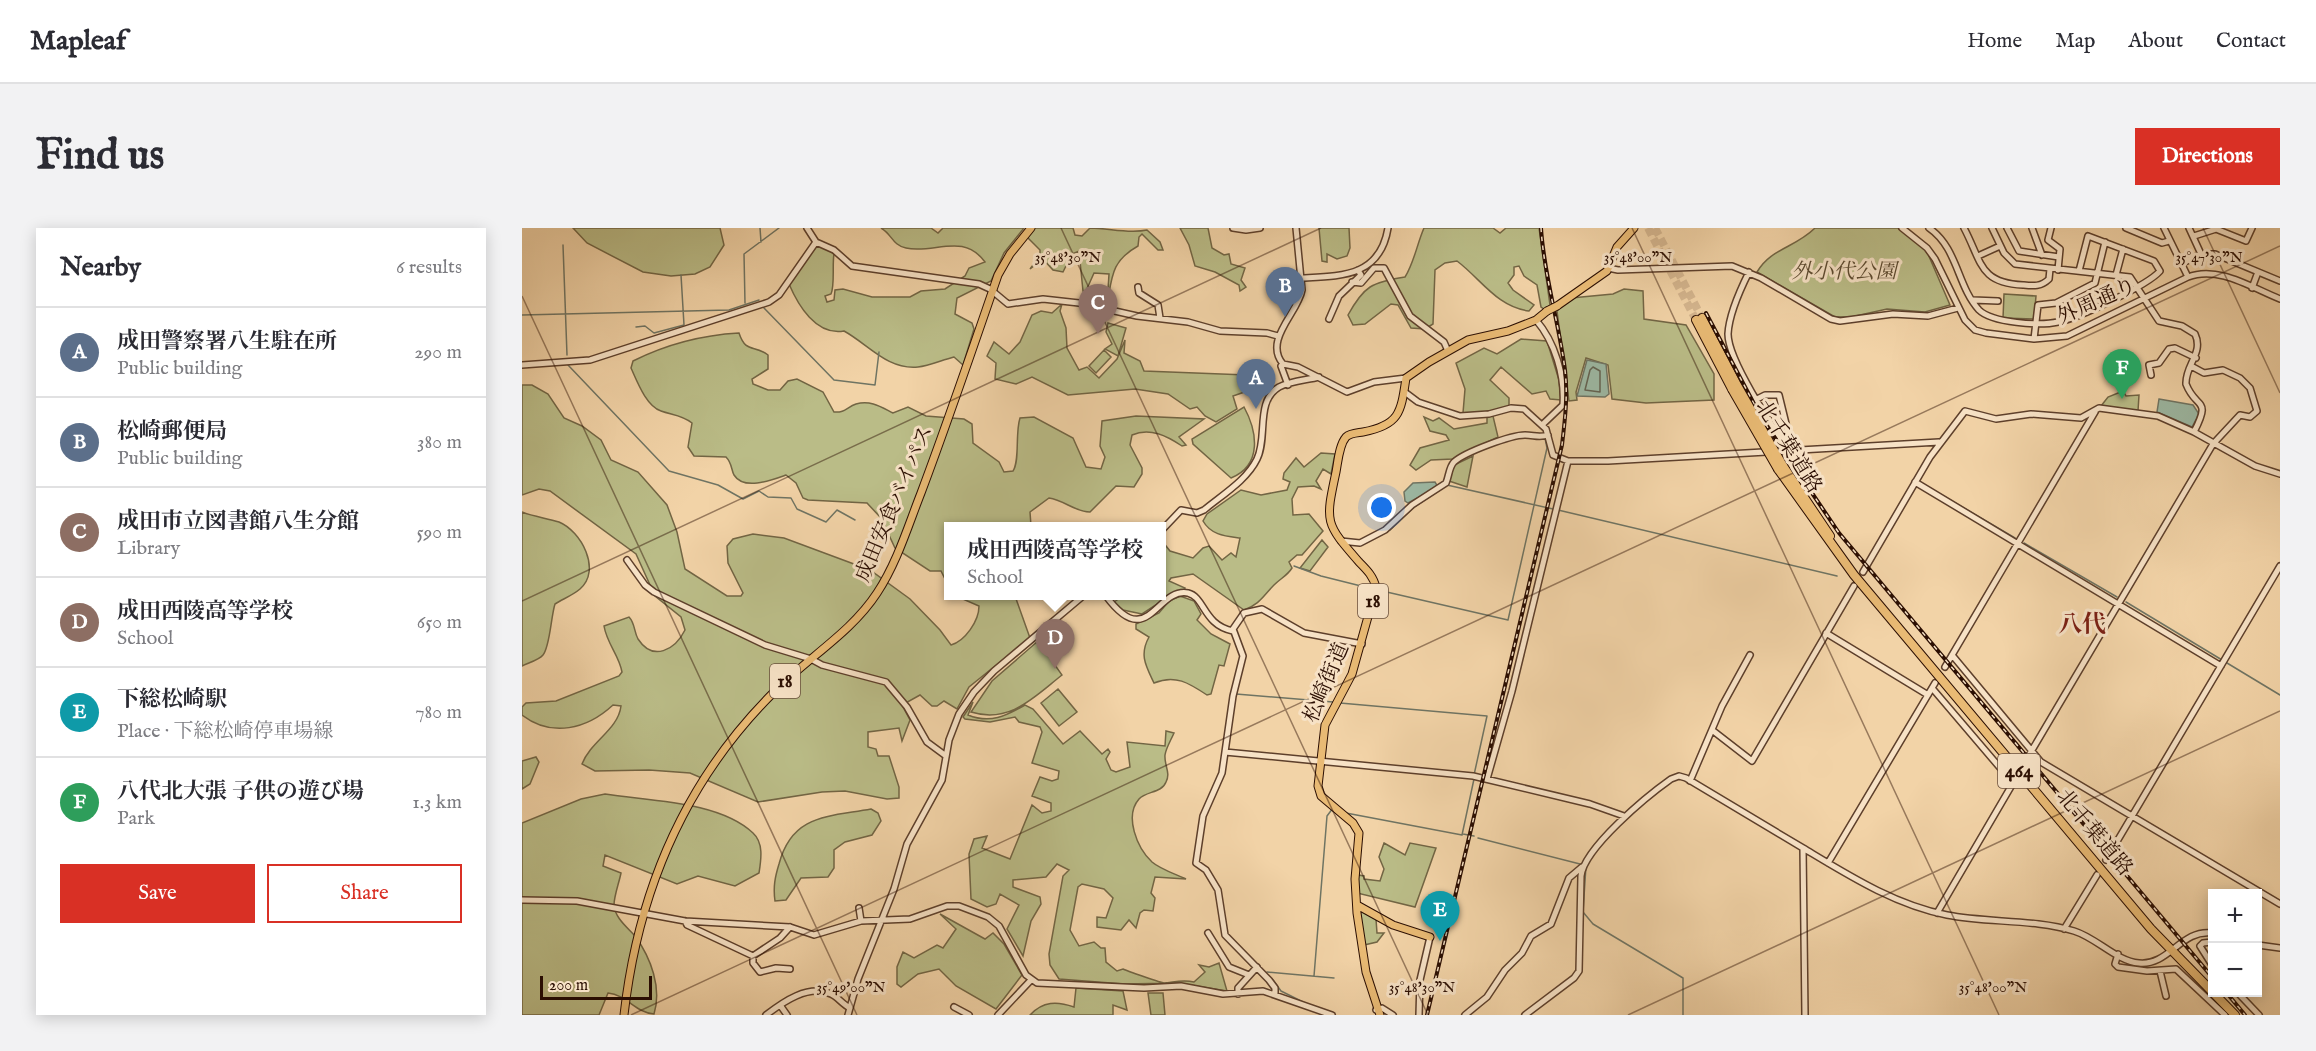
<!DOCTYPE html>
<meta charset="utf-8">
<style>
:root{--surface:#fff;--page:#f2f2f3;--text:#2b2b33;--muted:#7c7c81;--line:#e1e1e2;--accent:#d93025}
body{margin:0;font-family:"IM FELL English","Noto Serif JP",serif;background:var(--page);color:var(--text)}
.controls{position:absolute;right:18px;bottom:18px;display:grid;overflow:hidden;border-radius:0px;box-shadow:0 3px 15px #0003}
.controls button{width:54px;height:54px;display:grid;place-items:center;padding:0;border:0;border-bottom:2px solid var(--line);background:var(--surface);color:var(--text);font:30px sans-serif}
.scale{position:absolute;left:18px;bottom:15px;width:112px;box-sizing:border-box;padding-left:6px;border:3px solid #2b0e02;border-top:0;font-size:16px;line-height:21px;white-space:nowrap;color:#2b0e02;-webkit-text-stroke:4px #f7e2c6;paint-order:stroke}
.you{position:absolute;left:860px;top:280px;width:21px;height:21px;margin:-15px;border:4px solid #fff;border-radius:50%;background:#1a73e8;box-shadow:0 0 0 9px #1a73e833}
.badge{display:grid;place-items:center;width:39px;height:39px;border-radius:50%;background:var(--accent);color:#fff;font-size:20px;font-weight:700}
.pin{position:absolute;translate:-50% -50px;filter:drop-shadow(0 2px 3px #0008)}
.pin::after{content:'';position:absolute;top:32px;width:21px;height:18px;background:inherit;clip-path:polygon(0 0,100% 0,50% 100%)}
.popup{position:absolute;left:422px;top:294px;width:222px;height:78px;box-sizing:border-box;display:grid;place-content:center;border-radius:0px;background:var(--surface);filter:drop-shadow(0 2px 4px #0005);font-size:20px;white-space:nowrap;color:var(--muted)}
.popup b{font-size:22px;color:var(--text)}
.popup::after{content:'';position:absolute;left:50%;top:100%;margin-left:-12px;border:12px solid transparent;border-top-color:var(--surface)}
.list{margin:0;padding:0;list-style:none}
h2{display:flex;justify-content:space-between;align-items:center;height:78px;margin:0;padding:0 24px;font-size:26px}
h2 small{font-size:20px;font-weight:400;color:var(--muted)}
.list li{display:grid;grid-template-columns:39px 1fr auto;gap:18px;align-items:center;box-sizing:border-box;height:90px;padding:0 24px;border-top:2px solid var(--line)}
.list b{display:block;font-size:22px;white-space:nowrap}
.list p{margin:0;font-size:20px;white-space:nowrap;color:var(--muted)}
.list em{font-size:20px;font-style:normal;color:var(--muted)}
.actions{display:flex;gap:12px;padding:18px 24px}
.actions a{flex:1;padding:14px 0;border:2px solid var(--accent);border-radius:0px;text-align:center;font-size:21px;color:var(--accent)}
.actions .main{background:var(--accent);color:#fff}
.map{position:relative;flex:none;width:1758px;height:787px;overflow:hidden;border-radius:0px}
header{display:flex;align-items:center;gap:36px;box-sizing:border-box;height:84px;padding:0 30px;background:var(--surface);border-bottom:2px solid var(--line)}
header strong{font-size:28px}
nav{display:flex;gap:33px;margin-inline-start:auto;font-size:21px}
.intro{display:flex;align-items:center;justify-content:space-between;box-sizing:border-box;height:144px;padding:0 36px}
h1{margin:0;font-size:42px}
.button{padding:15px 27px;border-radius:0px;background:var(--accent);color:#fff;font-size:21px;font-weight:700}
main{display:flex;gap:36px;padding:0 36px}
aside{flex:1;background:var(--surface);border-radius:0px;box-shadow:0 3px 15px #0003}
.map>svg:first-child{display:block}
.green{fill:#babc87;stroke:#726544;stroke-width:1.5}
.water{fill:#9cb8a3;stroke:#6f7463;stroke-width:1.5}
.lines{fill:none;stroke-linecap:round;stroke-linejoin:round}
.shore{stroke:#646352;stroke-width:1.5}
.stream{stroke:#6f7463;stroke-width:1.5}
.minor-tunnel{stroke:#d4b58e;stroke-width:5;stroke-dasharray:5 2.5;stroke-linecap:butt}
.highway-tunnel{stroke:#d4b58e;stroke-width:8;stroke-dasharray:8 4;stroke-linecap:butt}
.minor-casing{stroke:#5d3f2b;stroke-width:8}
.major-casing{stroke:#2b0e02;stroke-width:9}
.highway-casing{stroke:#2b0e02;stroke-width:10}
.minor{stroke:#f7e2c6;stroke-width:5}
.major{stroke:#e9ba74;stroke-width:7}
.highway{stroke:#e9ba74;stroke-width:8}
.rail-casing{stroke:#2b0e02;stroke-width:4}
.rail{stroke:#f7e2c6;stroke-width:1.5;stroke-dasharray:4.5;stroke-linecap:butt}
.major-bridge-casing{stroke:#2b0e02;stroke-width:9;stroke-linecap:butt}
.highway-bridge-casing{stroke:#2b0e02;stroke-width:10;stroke-linecap:butt}
.major-bridge{stroke:#e9ba74;stroke-width:7}
.highway-bridge{stroke:#e9ba74;stroke-width:8}
.ticks{fill:none;stroke:#2b0e02;stroke-width:1.5;stroke-opacity:0.45}
.labels{text-anchor:middle;dominant-baseline:central;stroke-width:6;stroke-linejoin:round;paint-order:stroke}
.shield{fill:#f7e2c6;stroke:#684e3d;stroke-width:1.5}
.shield-label{font-size:20px;font-weight:bold;fill:#2b0e02}
.park-label{font-size:21px;font-style:italic;fill:#5d4b31;stroke:#f7e2c6}
.street-label{font-size:21px;fill:#2b0e02;stroke:#f7e2c6}
.quarter-label{font-size:24px;font-weight:bold;fill:#7a1f14;stroke:#f7e2c6}
.ticks-label{font-size:15px;text-anchor:middle;fill:#2b0e02;stroke:#f7e2c6;stroke-width:6;stroke-linejoin:round;paint-order:stroke}
</style>
<header>
<strong>Mapleaf</strong>
<nav><a>Home</a><a>Map</a><a>About</a><a>Contact</a></nav>
</header>
<div class="intro"><h1>Find us</h1><a class="button">Directions</a></div>
<main>
<aside>
<h2>Nearby<small>6 results</small></h2>
<ul class="list">
<li><span class="badge" style="background:#5c6f8a">A</span><div><b>成田警察署八生駐在所</b><p>Public building</p></div><em>290 m</em></li>
<li><span class="badge" style="background:#5c6f8a">B</span><div><b>松崎郵便局</b><p>Public building</p></div><em>380 m</em></li>
<li><span class="badge" style="background:#8d6e63">C</span><div><b>成田市立図書館八生分館</b><p>Library</p></div><em>590 m</em></li>
<li><span class="badge" style="background:#8d6e63">D</span><div><b>成田西陵高等学校</b><p>School</p></div><em>650 m</em></li>
<li><span class="badge" style="background:#0f9aa8">E</span><div><b>下総松崎駅</b><p>Place · 下総松崎停車場線</p></div><em>780 m</em></li>
<li><span class="badge" style="background:#2e9e5b">F</span><div><b>八代北大張 子供の遊び場</b><p>Park</p></div><em>1.3 km</em></li>
</ul>
<div class="actions"><a class="main">Save</a><a>Share</a></div>
</aside>
<div class="map">
<svg width="1758" height="787" viewBox="0 0 1758 787">
<rect width="100%" height="100%" fill="#f2d3a7"/>
<filter id="stains"><feTurbulence type="fractalNoise" baseFrequency=".00333" numOctaves="4"/><feColorMatrix values="0 0 0 0 .2 0 0 0 0 .09 0 0 0 0 .02 0 0 0 .5 -.17"/></filter>
<radialGradient id="worn" r=".72"><stop offset=".6" stop-color="#630" stop-opacity="0"/><stop offset="1" stop-color="#630" stop-opacity=".3"/></radialGradient>
<path class="green" d="M51 0H198L202 17 188 39 173 46 149 48 121 44 65 15Z
M359 0H409L416 5 421 0H502L482 25 469 53 435 70 433 86 450 95 452 101 441 137 432 129C420 132 407 138 396 139 365 142 346 116 322 103 294 108 276 77 267 56L293 19 301 18 312 26C310 37 313 57 309 66L303 68 305 74 312 72 313 62 321 61 350 69H388L399 63 423 61 443 48 447 40 463 34C441 4 413 26 384 20 370 17 370 6 359 0Z
M511 0H551L553 7 560 8 568 0C587 0 606 6 625 2L638 14 641 22H636L620 6 617 9 616 18C589 33 590 49 585 77L587 46 572 45 564 63H561L557 23 550 26 541 44 531 42 521 31 508 41 518 28V22L504 8Z
M658 0H686L690 20 702 27 707 26 709 36 723 40 719 52 724 59 718 63 717 57 693 44 673 38 667 17Z
M797 0H827L828 20 825 28 815 31 805 26V34L800 33Z
M902 0H971L978 5 984 0H1017L1028 77 1022 81 1019 79 1015 57 1002 48 997 38 992 39V47L986 55 991 62 1012 77 1007 83C975 79 959 51 935 33L923 35 913 42 911 96 903 101 889 100 876 77 869 76 843 96 831 97 826 87C842 58 850 54 883 49 892 35 895 16 902 0Z
M1293 0H1376L1400 18 1406 26 1428 77 1403 84 1365 81 1329 89H1313L1235 44C1249 20 1273 20 1293 0Z
M1102 61 1121 63 1122 91 1164 97 1192 146V172L1124 175 1090 171 1086 137 1064 130 1054 164 1055 172 1047 173 1035 83 1049 70 1091 66Z
M1482 66 1514 68 1512 91 1481 90Z
M540 76 538 83 544 100 545 120 557 142 565 139 577 150 595 131 603 112 602 125 618 133 622 143 725 147 746 143 750 149 734 160 711 168 715 181 694 194 683 188 675 179 668 181 646 166 613 161 546 167 510 149 494 156 473 151 474 135 465 128 472 114 487 126 498 114 510 87 519 83 530 85Z
M586 95 604 100 596 128 583 121 590 116 584 104Z
M217 105C224 126 232 116 246 127V141L230 151 231 156 246 162H258L266 153 275 151 301 164 312 184C323 185 325 179 334 176 349 172 359 179 371 185L386 179 404 188 442 191 450 196 451 215 477 234 482 244 491 243C498 233 493 205 498 190L512 189 551 210 564 239 579 241 583 229 578 218 580 193 614 188 682 191 657 209 664 217 660 218C645 208 628 199 610 207L608 217 620 240V246L612 259 594 258 568 284C553 284 542 272 527 270L508 284 509 298H426V357L419 343H408L373 320 359 290 345 275 286 272 281 270 274 255 264 247C250 252 222 263 212 247 209 241 210 235 204 229L172 228 166 219 170 195C160 187 150 187 139 183 124 178 115 153 109 140L111 133C143 117 181 107 217 105Z
M999 111 1025 113 1037 152 1039 172 1028 171 1024 163 1010 166 979 139 968 152 987 170V178L970 184 976 209 931 231 909 232 894 242 888 237 898 220 927 212 924 207 908 203 902 189 911 193 917 190 932 201 965 195V185H941L943 161 934 135 962 120 975 126Z
M582 122 589 129 574 145 567 138Z
M0 157H10L26 166 42 190 60 198 79 212 89 232 116 244 145 277 155 304 163 341 205 368H219L221 365 206 335 205 318 211 311 231 306 262 310 348 342 388 371 418 402 429 417C443 413 457 393 457 378L434 368H493L508 410 447 459 435 481 422 473 415 478H410L398 467 380 477 388 492 380 513 377 500 346 504V519L354 521 356 528H367L377 559V570L365 571 323 563 300 564 236 574 168 545 127 542 73 543 60 536C69 513 96 502 99 478L91 477C65 501 30 510 0 487V479L4 475 34 473 97 448 100 444C97 427 85 416 82 398L107 389C113 395 112 404 116 411 131 434 153 422 163 402L159 389 133 368 114 326 28 263 17 261 0 267Z
M1601 163 1604 168 1617 167 1616 183 1579 178 1586 169Z
M722 179C735 203 741 237 709 250L671 216 670 211Z
M799 225 813 226 809 246 801 241 794 253 799 261 792 258 776 259 770 271 771 287 787 286 801 303 780 327H775L767 334 770 340C765 348 759 350 752 357 741 368 738 376 722 382L671 346 649 350 647 353 663 360 661 363 652 365 620 386 601 382 592 374 601 368H640V313L648 323 671 330 681 320 687 318 700 332 709 325 714 329 718 310C703 308 689 307 681 293L685 286 719 262 739 267 765 262 768 254 761 251 762 245 774 230 782 239Z
M951 228 945 259 927 253 932 237Z
M0 284C12 289 25 290 37 294 59 303 80 342 58 361 51 367 41 371 33 376 29 388 28 419 21 427 17 432 6 435 0 438Z
M800 312 806 319 788 343 778 340Z
M658 368 672 373 679 386 675 392 689 406 708 416 702 438 697 437 689 466 685 467C667 455 653 446 632 455 624 438 617 427 627 409L614 401V396L637 385 647 373Z
M516 413 540 447C512 469 488 496 449 484L470 453Z
M536 461 555 484 537 498 519 475Z
M451 474 446 487C468 496 484 488 503 477L511 481 541 516 558 503 580 526 586 521 588 524 584 531 589 542 594 544 608 539 605 514 643 518 644 503 652 505C649 512 644 520 643 527 642 537 649 545 644 554 640 565 624 563 617 571 602 588 615 620 630 634 638 641 653 646 664 651L633 649 629 665 633 670 631 683 622 682 618 685 614 700 607 692 599 702 575 699V689L584 690 591 670 582 661 560 656 556 659 548 702 557 718 572 714 579 720H583L584 734 595 743 601 741C605 743 640 755 642 755 653 754 661 751 672 754L683 744 677 737 687 739 697 735 705 763 656 755 602 756 537 751 528 737 527 726 541 648 547 642 535 636 524 649 491 652V659L518 669 519 676 509 693 501 728 485 701 497 677 478 666 474 676 465 679 449 671 447 626 452 611 465 608 460 620 488 631 510 577 520 585 529 583V575L510 568 518 549 530 553 536 551 537 543 510 535 520 504 518 499 497 494 493 489 468 494 443 491 441 489Z
M14 529 17 534 8 556 0 561V533Z
M83 566C127 573 197 573 231 605 242 615 239 632 237 645L213 658 176 648 155 656 83 627 81 638 99 645C97 655 92 668 92 677 93 690 105 699 113 708 129 730 140 760 132 786 114 785 105 767 86 765L77 787H0V595L59 571Z
M349 581 356 585 359 593 350 607 323 614 312 622V640L306 649 279 650 264 672 253 673C251 659 253 649 257 636 270 586 306 589 349 581Z
M862 615 883 627 888 615 914 620 893 679 835 665 836 647 842 648V651L858 653 862 641 857 629Z
M840 682 854 691 855 705H862L855 714 842 717 837 683Z
M418 686 463 711 471 705 482 716 500 747 474 781 434 758 417 741 396 746 379 759 375 756V739L381 724 392 730 415 717 421 720 434 701Z
M554 760 601 763 605 782 591 777V787H508C521 773 535 773 552 779Z
M626 765H641L643 787H629Z"/>
<path class="water" d="M1065 132 1084 136 1087 166 1083 169 1055 168Z
M1637 171 1671 177 1677 186 1670 199 1635 184Z
M891 255 913 254 916 259 886 275 883 273 882 264Z"/>
<g class="lines">
<path class="shore" d="M1071 139 1078 143V164L1063 162 1068 142Z"/>
<path class="stream" d="M238 0 239 14
M41 17 45 127
M223 75 222 26 257 0
M242 80 312 152 353 157 357 124
M0 87 207 82 237 72
M114 99 123 98 132 105 162 97 159 47
M46 137 147 243 196 257 221 271 237 263 246 269 269 270 275 281 304 294 315 282 333 292
M1396 253 1493 310
M925 257 1031 281
M1036 282 1315 348
M868 302 891 280 921 260
M1502 315 1595 369
M772 338 799 348 851 361
M856 362 986 392 1025 220 1023 210
M1604 374 1758 467
M714 466 811 474
M818 475 965 488 952 547
M824 585 940 607 952 551
M941 606 952 608
M956 610 1058 636
M1064 638 1061 684 1071 696 1161 750V787
M735 737 751 752 759 763 783 775
M745 744 812 750
M792 748 805 588 811 580"/>
<path class="minor-tunnel" d="M1413 455 1423 439"/>
<path class="highway-tunnel" d="M1126 0 1174 92
M1133 0 1180 90"/>
<defs>
<path id="minor" d="M285 0 294 14 312 22 330 38 457 56 468 61 486 76 521 71 557 75 615 88 666 94 698 103 745 105 756 108
M711 0 724 2 738 0
M1380 0 1405 20 1413 31 1443 92 1453 102 1464 105 1512 111 1545 108 1666 49C1696 37 1730 60 1758 71
M1407 0C1436 20 1435 58 1457 82 1470 95 1518 98 1536 94 1555 91 1626 57 1638 43L1632 33 1566 8 1557 43
M1442 0C1460 34 1457 55 1501 57 1511 58 1519 59 1527 51L1528 41
M1470 0 1482 25 1493 36 1608 49 1637 93 1660 98 1673 106C1682 125 1663 137 1664 156 1674 182 1690 169 1672 204
M1485 0 1497 23 1537 29
M1510 0 1520 27
M1529 0 1526 12 1538 21 1536 42
M1604 0 1640 15 1647 13
M1642 0 1666 49
M1667 0 1679 26
M1672 8 1694 1 1724 13 1730 0
M1456 28 1478 18
M1659 36 1679 26H1693L1758 53
M1086 40 1096 42 1210 38 1239 50 1309 91 1318 93 1371 86 1406 88 1436 80
M1227 44C1218 62 1207 86 1206 106 1206 132 1250 198 1266 221
M1594 47 1601 21
M780 50C819 48 858 49 866 0
M830 54 839 55 852 40H862L888 88 922 114 926 123
M616 59 617 65 636 77 638 90
M1730 60 1736 44
M1451 72 1476 73
M807 91 817 68 839 47 836 42
M1014 92C1033 114 1043 148 1041 177L1020 197
M1512 111 1516 77 1534 75 1573 55 1583 14
M761 136 776 139 825 164 852 154 884 150
M0 137 68 132 247 74 257 67 294 14
M1629 147 1627 137 1637 135 1647 121 1653 120 1674 130
M766 157 759 138 761 136C741 112 776 85 780 62L774 0
M884 165 896 174 938 188 967 186 989 180 1002 181 1024 201 1031 227 1046 233H1086L1417 214
M1235 171 1243 167H1257L1267 208 1260 212
M1393 254 1699 438
M640 302 659 282 675 285 682 282C700 267 725 252 735 231 746 209 733 173 757 159 768 153 785 152 797 149
M819 313 838 315 863 302 890 277 924 255C927 248 927 239 932 234 943 224 989 207 1003 207 1012 207 1017 210 1026 207
M105 332 123 357 132 364 243 417 289 431 300 437 364 454 385 479 405 514 424 528
M1341 344 1408 229 1443 183 1474 191 1509 186 1559 190 1577 180 1636 188 1672 204 1733 238 1758 246
M584 368C626 425 634 359 666 365 683 369 681 397 711 403
M1304 405 1406 467
M1430 427 1519 534 1758 676
M1423 439 1573 184
M1410 460 1491 555
M1190 502 1230 533 1332 358
M703 524 951 548 1068 576 1102 588
M1503 534 1691 216 1718 187 1728 189 1735 183 1728 160 1718 150 1701 142 1682 145 1669 138
M965 551 990 463 1046 233
M1168 553 1200 478 1228 427
M1584 632 1758 338
M1306 635 1413 455
M0 672 55 673 163 693 268 699 292 707 339 693 388 691 425 678H437L466 689 477 698 504 747 515 755 622 760 659 758 701 766 741 763 810 787
M337 680 339 693
M1415 685 1494 550
M163 693 165 697 231 728 258 710 268 699
M1542 701 1575 647
M686 705 707 739 727 747
M1690 714 1681 715 1678 718 1690 737
M1736 717 1758 720
M1596 726 1593 736 1596 739 1625 743 1654 741 1703 787
M231 728V735L238 744 254 740 268 741
M1638 743 1644 768
M1715 764 1737 787
M716 766V760L735 739
M753 766V760L747 752 703 707 696 662 684 642 674 635 681 588 700 545 711 468 721 428 711 401 722 385 740 381 782 405 840 416
M258 777 265 787
M432 779 447 787
M854 782 860 780 871 787
M244 787C261 774 286 756 309 766 316 769 320 776 328 780
M326 787 336 751 372 661 385 616 420 552 427 512 437 486 452 464 472 443 561 368
M476 787 509 752
M897 787 898 752 908 709
M943 787 965 769 983 742 1000 725 1009 708 1029 696 1047 650 1060 639
M1003 787 1052 750 1057 743 1059 648C1062 620 1125 568 1149 551L1157 548 1164 550 1281 620
M1283 787 1281 620C1326 647 1373 677 1425 687 1466 695 1512 691 1552 703 1575 710 1594 733 1617 735 1647 738 1659 701 1690 705"/>
<path id="major" d="M1035 78 1085 43 1095 19 1112 0
M835 677 871 697 908 709
M102 787C116 664 163 553 251 465 285 430 329 405 355 365 375 335 386 298 399 265 426 193 451 120 476 47L488 26 509 0
M858 787 844 744 835 685 833 651 837 605 831 595 799 568 796 558 803 497 830 446 854 360C852 349 845 342 837 334 803 295 803 295 814 244 816 234 817 217 824 209 828 205 835 205 841 204 878 197 879 184 884 150L907 134 946 112 986 103 1014 92 1025 83"/>
<path id="highway" d="M1180 90 1216 159
M1174 92 1210 161
M1261 238 1308 308
M1256 241 1332 347 1629 701 1713 787"/>
</defs>
<use href="#minor" class="minor-casing"/>
<use href="#major" class="major-casing"/>
<use href="#highway" class="highway-casing"/>
<use href="#minor" class="minor"/>
<use href="#major" class="major"/>
<use href="#highway" class="highway"/>
<defs>
<path id="rail" d="M1184 85 1240 191 1317 305 1690 749
M1704 764 1723 787
M905 787 1040 217C1043 192 1046 167 1043 142 1037 95 1022 48 1019 0"/>
</defs>
<use href="#rail" class="rail-casing"/>
<use href="#rail" class="rail"/>
<defs>
<path id="major-bridge" d="M1025 83 1035 78"/>
<path id="highway-bridge" d="M1216 159 1261 238
M1210 161 1256 241"/>
</defs>
<use href="#major-bridge" class="major-bridge-casing"/>
<use href="#highway-bridge" class="highway-bridge-casing"/>
<use href="#major-bridge" class="major-bridge"/>
<use href="#highway-bridge" class="highway-bridge"/>
</g>
<path class="ticks" d="M539 0 906 787M1110 0 1477 787M1681 0 1758 165M0 68 335 787M0 373 799 0M109 787 1758 18M1106 787 1758 483"/>
<g class="labels">
<g class="shield">
<rect x="836" y="356" width="30" height="34" rx="4.5"/>
<rect x="248" y="436" width="30" height="34" rx="4.5"/>
<rect x="1476" y="526" width="42" height="34" rx="4.5"/>
</g>
<g class="shield-label">
<text x="851" y="373">18</text>
<text x="263" y="453">18</text>
<text x="1497" y="543">464</text>
</g>
<g class="park-label">
<text x="1322" y="44">外小代公園</text>
</g>
<g class="street-label">
<text transform="translate(1575 74) rotate(-24)">外周通り</text>
<text transform="translate(1266 219) rotate(58)">北千葉道路</text>
<text transform="translate(373 276) rotate(-67)">成田安食バイパス</text>
<text transform="translate(805 455) rotate(-67)">松崎街道</text>
<text transform="translate(1572 605) rotate(50)">北千葉道路</text>
</g>
<g class="quarter-label">
<text x="1560" y="397">八代</text>
</g>
</g>
<g class="ticks-label">
<text x="546" y="34">35°48'30"N</text>
<text x="1116" y="34">35°48'00"N</text>
<text x="1687" y="34">35°47'30"N</text>
<text x="329" y="764">35°49'00"N</text>
<text x="900" y="764">35°48'30"N</text>
<text x="1471" y="764">35°48'00"N</text>
</g>
<rect width="100%" height="100%" filter="url(#stains)"/>
<rect width="100%" height="100%" fill="url(#worn)"/>
</svg>
<div class="controls">
<button>+</button>
<button>−</button>
</div>
<div class="scale">200 m</div>
<div class="you"></div>
<div class="pin badge" style="left:734px;top:181px;background:#5c6f8a">A</div>
<div class="pin badge" style="left:763px;top:89px;background:#5c6f8a">B</div>
<div class="pin badge" style="left:576px;top:106px;background:#8d6e63">C</div>
<div class="pin badge" style="left:533px;top:441px;background:#8d6e63">D</div>
<div class="popup"><b>成田西陵高等学校</b>School</div>
<div class="pin badge" style="left:918px;top:713px;background:#0f9aa8">E</div>
<div class="pin badge" style="left:1600px;top:171px;background:#2e9e5b">F</div>
</div>
</main>
